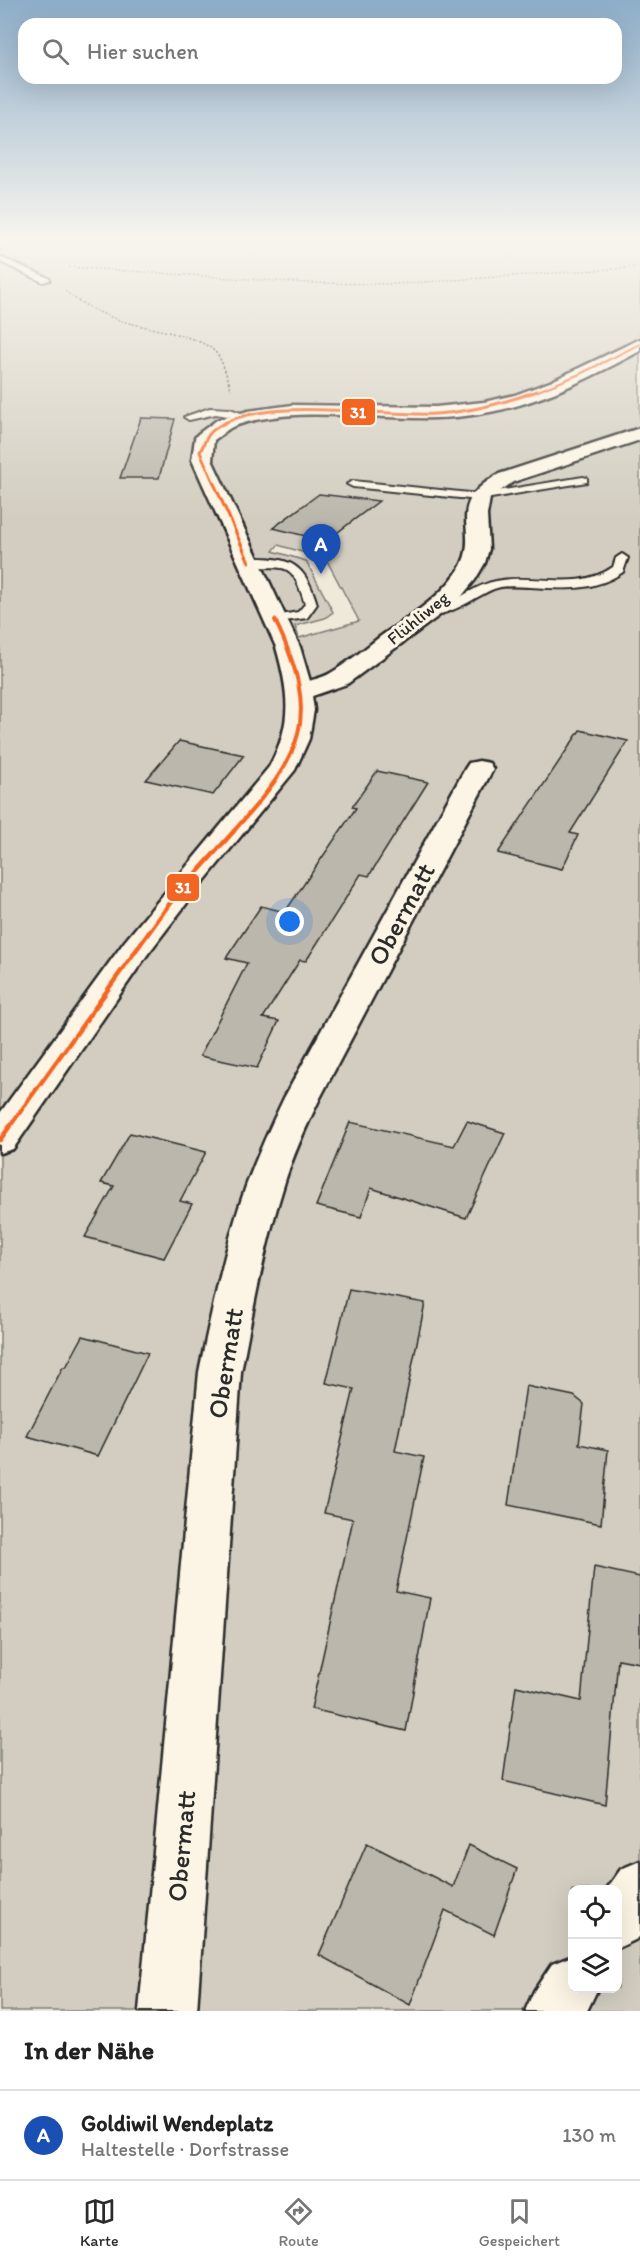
<!DOCTYPE html>
<html lang="de">
<meta charset="utf-8">
<style>
:root{--surface:#fff;--page:#f6f6f6;--text:#222;--muted:#767676;--line:#e0e0e0;--accent:#2b2b2b}
body{margin:0;font-family:Itim,sans-serif;background:var(--page);color:var(--text)}
.controls{position:absolute;right:18px;bottom:18px;display:grid;overflow:hidden;border-radius:12px;box-shadow:0 6px 24px #0002}
.controls button{width:54px;height:54px;display:grid;place-items:center;padding:0;border:0;border-bottom:2px solid var(--line);background:var(--surface);color:var(--text);font:30px sans-serif}
.you{position:absolute;left:290px;top:922px;width:21px;height:21px;margin:-15px;border:4px solid #fff;border-radius:50%;background:#1a73e8;box-shadow:0 0 0 9px #1a73e833}
.badge{display:grid;place-items:center;width:39px;height:39px;border-radius:50%;background:var(--accent);color:#fff;font-size:20px;font-weight:700}
.pin{position:absolute;translate:-50% -50px;filter:drop-shadow(0 2px 3px #0008)}
.pin::after{content:'';position:absolute;top:32px;width:21px;height:18px;background:inherit;clip-path:polygon(0 0,100% 0,50% 100%)}
.list{margin:0;padding:0;list-style:none}
h2{display:flex;justify-content:space-between;align-items:center;height:78px;margin:0;padding:0 24px;font-size:26px}
h2 small{font-size:20px;font-weight:400;color:var(--muted)}
.list li{display:grid;grid-template-columns:39px 1fr auto;gap:18px;align-items:center;box-sizing:border-box;height:90px;padding:0 24px;border-top:2px solid var(--line)}
.list b{display:block;font-size:22px;white-space:nowrap}
.list p{margin:0;font-size:20px;white-space:nowrap;color:var(--muted)}
.list em{font-size:20px;font-style:normal;color:var(--muted)}
.icon{flex:none;width:33px;height:33px;fill:none;stroke:currentColor;stroke-width:2;stroke-linecap:round;stroke-linejoin:round}
.map{position:relative;flex:none;width:640px;height:2011px;overflow:hidden}
.search{position:absolute;background:var(--surface);box-shadow:0 6px 24px #0002;left:18px;right:18px;top:18px;height:66px;display:flex;align-items:center;gap:15px;box-sizing:border-box;padding:0 21px;border-radius:18px;color:var(--muted);font-size:22px}
.sheet{height:168px;background:var(--surface)}
nav{display:flex;justify-content:space-around;align-items:center;box-sizing:border-box;height:84px;border-top:2px solid var(--line);background:var(--surface);font-size:16px;color:var(--muted)}
nav a{display:grid;justify-items:center;gap:3px}
nav .on{color:var(--accent)}
.map>svg:first-child{display:block}
.green{fill:#d2cdc0;stroke:#7e7c76;stroke-width:1.5;fill-rule:evenodd}
.building{fill:#bcb7ac;stroke:#2b2b2b;stroke-width:1.5}
.lines{fill:none;stroke-linecap:round;stroke-linejoin:round}
.service-casing{stroke:#2b2b2b;stroke-width:4}
.minor-casing{stroke:#2b2b2b;stroke-width:5}
.tertiary-casing{stroke:#2b2b2b;stroke-width:5}
.path{stroke:#2b2b2b;stroke-width:1.5;stroke-dasharray:2 2;stroke-linecap:butt}
.service{fill:#fcf5e5;fill-rule:evenodd}
.minor{fill:#fcf5e5;fill-rule:evenodd}
.tertiary{fill:#fcf5e5;fill-rule:evenodd}
.bus-1-far3-casing{stroke:#fcf5e5;stroke-width:4.5}
.bus-1-far2-casing{stroke:#fcf5e5;stroke-width:6}
.bus-1-far1-casing{stroke:#fcf5e5;stroke-width:8}
.bus-1-casing{stroke:#fcf5e5;stroke-width:9}
.bus-1-far3{stroke:#f26522;stroke-width:2}
.bus-1-far2{stroke:#f26522;stroke-width:3}
.bus-1-far1{stroke:#f26522;stroke-width:4}
.bus-1{stroke:#f26522;stroke-width:4.5}
.labels{text-anchor:middle;dominant-baseline:central;stroke-width:6;stroke-linejoin:round;paint-order:stroke}
.far-street-label{font-size:18px;fill:#2b2b2b;stroke:#fcf5e5}
.near-street-label{font-size:27px;fill:#2b2b2b;stroke:#fcf5e5}
.line-badge{stroke:#fcf5e5;stroke-width:2}
.badge-label{font-size:16px;text-anchor:middle;font-weight:bold;fill:#fff}
</style>
<div class="map">
<svg width="640" height="2011" viewBox="0 0 640 2011">
<rect width="100%" height="100%" fill="#efe9da"/>
<filter id="ink" filterUnits="userSpaceOnUse"><feTurbulence type="fractalNoise" baseFrequency=".0167" numOctaves="2"/><feDisplacementMap in="SourceGraphic" scale="12" xChannelSelector="R" yChannelSelector="G"/><feConvolveMatrix kernelMatrix="1 2 1 2 8 2 1 2 1" color-interpolation-filters="sRGB"/></filter>
<g filter="url(#ink)">
<path class="green" d="M0 237H640V2011H0ZM278 545 326 559 359 621 299 638 295 626 325 618 333 612 306 561 273 551ZM572 1890H618V1988H572Z"/>
<path class="building" d="M141 418 175 419 159 478H120Z
M319 494 379 501 326 541 273 528Z
M580 730 628 741 570 833 578 835 562 869 498 853Z
M179 741 244 755 213 795 146 780Z
M377 771 428 782 369 876 361 874 306 961 300 960 263 1018 279 1021 257 1068 200 1056 247 963 226 958 261 906 285 912 356 808 352 807Z
M467 1121 505 1133 466 1218 371 1188 361 1217 316 1206 350 1122 454 1146Z
M130 1133 206 1152 180 1201 192 1204 164 1258 85 1237 114 1186 101 1183Z
M349 1289 425 1303 395 1451 424 1457 396 1591 430 1598 406 1731 311 1709 353 1519 324 1513 354 1389 326 1383Z
M83 1336 148 1353 98 1456 27 1436 63 1367H66Z
M526 1386 574 1396 584 1404 579 1444 608 1450 601 1524 508 1505Z
M594 1567 640 1577V1663L618 1659 605 1805 503 1781 516 1686 581 1701Z
M367 1843 453 1887 469 1845 517 1869 494 1935 445 1910 410 2005 319 1955Z"/>
<g class="lines">
<defs>
<path id="service" d="M0 257 49 278 50 280 43 282 0 262Z
M210 408 230 409 249 416 244 419 216 414 189 420 184 417Z
M583 477 587 478V482L479 500 353 487 347 484 353 481 479 494Z
M622 554 628 558 623 572C594 592 563 589 530 587 519 587 508 585 497 588 480 592 442 625 426 610L427 607C435 605 443 605 450 602 466 595 479 584 496 581 536 573 577 592 613 567L616 558Z
M249 558C290 557 305 563 317 604L307 618 270 623 269 620 270 617 298 612 305 604C290 553 283 573 245 565V559Z"/>
<path id="minor" d="M640 428V440L513 482 490 498 487 515 489 549 485 563 475 580 456 603 347 684 301 700 292 697 288 692C296 681 317 681 329 674 348 663 364 649 381 636 407 618 436 601 455 575 487 533 438 508 499 474Z
M479 761 489 763 493 769 320 1098C306 1127 292 1157 283 1188 264 1248 253 1310 241 1372L197 2011H139L199 1372C212 1310 225 1246 246 1186 257 1156 270 1127 284 1098L465 769 469 763Z
M640 1861V1936L637 1939 618 1948V1890H606L621 1869Z
M572 1956V1988H598L587 2011H525L534 1991 552 1964Z"/>
<path id="tertiary" d="M640 339V351C584 381 529 409 465 416 394 425 299 401 232 427 226 430 220 436 214 440L212 460 300 647 310 681 314 710 309 739 295 770 200 886 147 955 13 1149 0 1153V1113L125 941 269 767C293 723 289 693 276 647L192 460 195 438 198 434 217 420 248 411 293 405 436 407 484 402 515 395 550 382Z"/>
</defs>
<use href="#service" class="service-casing"/>
<use href="#minor" class="minor-casing"/>
<use href="#tertiary" class="tertiary-casing"/>
<path class="path" d="M69 267 306 283 396 284 640 267
M65 291C82 305 101 314 122 321 144 328 199 335 214 351 223 359 227 378 231 389"/>
<use href="#service" class="service"/>
<use href="#minor" class="minor"/>
<use href="#tertiary" class="tertiary"/>
<defs>
<path id="bus-1-far3" d="M533 393 580 374 640 344"/>
<path id="bus-1-far2" d="M249 562 200 452C203 446 206 437 211 432 255 393 377 417 435 414 470 412 504 403 537 391"/>
<path id="bus-1-far1" d="M233 832C302 754 323 720 275 620"/>
<path id="bus-1" d="M0 1140 170 903 234 831"/>
</defs>
<use href="#bus-1-far3" class="bus-1-far3-casing"/>
<use href="#bus-1-far2" class="bus-1-far2-casing"/>
<use href="#bus-1-far1" class="bus-1-far1-casing"/>
<use href="#bus-1" class="bus-1-casing"/>
<use href="#bus-1-far3" class="bus-1-far3"/>
<use href="#bus-1-far2" class="bus-1-far2"/>
<use href="#bus-1-far1" class="bus-1-far1"/>
<use href="#bus-1" class="bus-1"/>
</g>
</g>
<linearGradient id="sky" x2="0" y2="1"><stop stop-color="#8dadc8"/><stop offset="0.46" stop-color="#f8f5ee"/><stop offset="1" stop-color="#f8f5ee" stop-opacity="0"/></linearGradient>
<rect width="640" height="519" fill="url(#sky)"/>
<g class="labels">
<g class="far-street-label">
<text transform="translate(418 618) rotate(-39)">Flühliweg</text>
</g>
<g class="near-street-label">
<text transform="translate(401 914) rotate(-62)">Obermatt</text>
<text transform="translate(225 1363) rotate(-81)">Obermatt</text>
<text transform="translate(181 1846) rotate(-85)">Obermatt</text>
</g>
</g>
<g class="line-badge">
<rect x="341" y="398" width="35" height="28" rx="6" fill="#f26522"/>
<rect x="166" y="873" width="34" height="29" rx="6" fill="#f26522"/>
</g>
<g class="badge-label">
<text x="358" y="418">31</text>
<text x="183" y="893">31</text>
</g>
</svg>
<div class="controls">
<button><svg class="icon" aria-label="locate" viewBox="0 0 24 24"><circle cx="12" cy="12" r="6"/><path d="M12 2v4M12 18v4M2 12h4M18 12h4"/></svg></button>
<button><svg class="icon" aria-label="layers" viewBox="0 0 24 24"><path d="M12 4l9 5-9 5-9-5zM3 14l9 5 9-5"/></svg></button>
</div>
<div class="you"></div>
<div class="pin badge" style="left:321px;top:574px;background:#1a4fb4">A</div>
<div class="search"><svg class="icon" aria-label="search" viewBox="0 0 24 24"><circle cx="10" cy="10" r="6"/><path d="M15 15l6 6"/></svg>Hier suchen</div>
</div>
<section class="sheet">
<h2>In der Nähe<small></small></h2>
<ul class="list">
<li><span class="badge" style="background:#1a4fb4">A</span><div><b>Goldiwil Wendeplatz</b><p>Haltestelle · Dorfstrasse</p></div><em>130 m</em></li>
</ul>
</section>
<nav>
<a class="on"><svg class="icon" aria-label="map" viewBox="0 0 24 24"><path d="M3 6l6-2 6 2 6-2v14l-6 2-6-2-6 2zM9 4v14M15 6v14"/></svg>Karte</a>
<a><svg class="icon" aria-label="directions" viewBox="0 0 24 24"><path d="M12 3l9 9-9 9-9-9zM9 14v-3h6M13 9l2 2-2 2"/></svg>Route</a>
<a><svg class="icon" aria-label="saved" viewBox="0 0 24 24"><path d="M7 4h10v16l-5-4-5 4z"/></svg>Gespeichert</a>
</nav>
